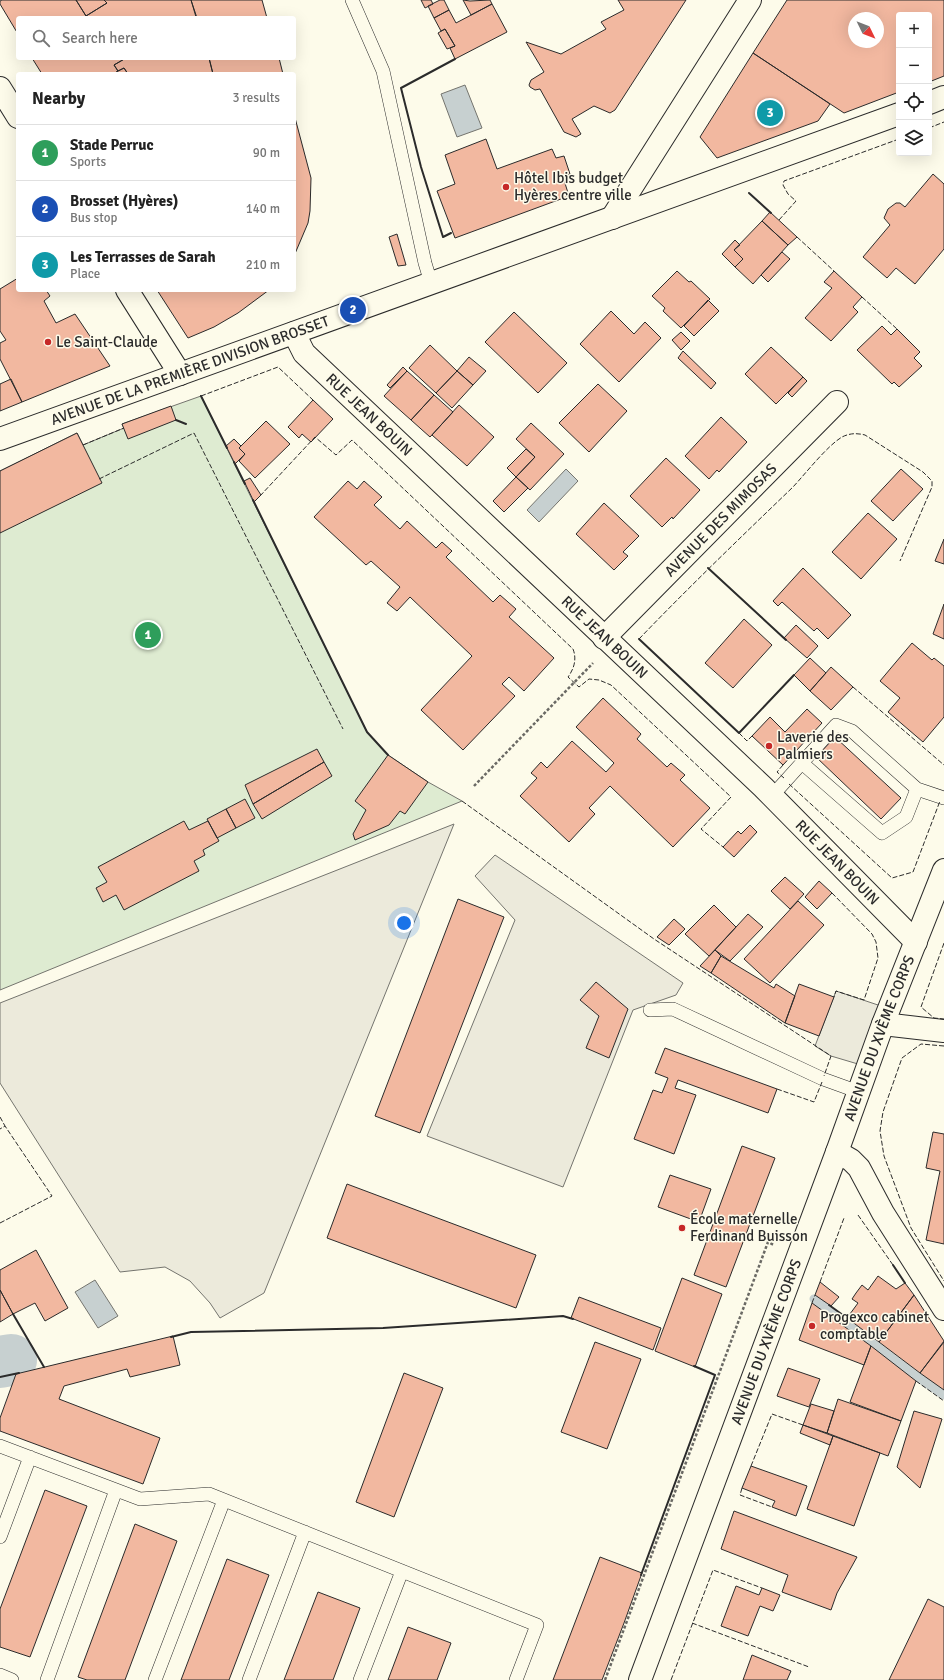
<!DOCTYPE html>
<meta charset="utf-8">
<style>
:root{--surface:#fff;--page:#f2f2f2;--text:#222;--muted:#767676;--line:#e0e0e0;--accent:#0b8043}
body{margin:0;font-family:Signika,sans-serif;background:var(--page);color:var(--text)}
.controls{position:absolute;right:12px;top:12px;display:grid;overflow:hidden;border-radius:4px;box-shadow:0 4px 16px #0002}
.controls button{width:36px;height:36px;display:grid;place-items:center;padding:0;border:0;border-bottom:1px solid var(--line);background:var(--surface);color:var(--text);font:20px sans-serif}
.compass{position:absolute;left:848px;top:12px;width:36px;height:36px;border-radius:50%;background:var(--surface);box-shadow:0 4px 16px #0002;rotate:133deg}
.you{position:absolute;left:404px;top:923px;width:14px;height:14px;margin:-10px;border:3px solid #fff;border-radius:50%;background:#1a73e8;box-shadow:0 0 0 6px #1a73e833}
.badge{display:grid;place-items:center;width:26px;height:26px;border-radius:50%;background:var(--accent);color:#fff;font-size:13px;font-weight:700}
.pin{position:absolute;translate:-50% -50%;border:2px solid #fff;box-shadow:0 1px 4px #0006}
.list{margin:0;padding:0;list-style:none}
h2{display:flex;justify-content:space-between;align-items:center;height:52px;margin:0;padding:0 16px;font-size:17px}
h2 small{font-size:13px;font-weight:400;color:var(--muted)}
.list li{display:grid;grid-template-columns:26px 1fr auto;gap:12px;align-items:center;box-sizing:border-box;height:56px;padding:0 16px;border-top:1px solid var(--line)}
.list b{display:block;font-size:15px;white-space:nowrap}
.list p{margin:0;font-size:13px;white-space:nowrap;color:var(--muted)}
.list em{font-size:13px;font-style:normal;color:var(--muted)}
.icon{flex:none;width:22px;height:22px;fill:none;stroke:currentColor;stroke-width:2;stroke-linecap:round;stroke-linejoin:round}
.map{position:relative;flex:none;width:944px;height:1680px;overflow:hidden}
.search{position:absolute;background:var(--surface);box-shadow:0 4px 16px #0002;left:16px;top:16px;width:280px;height:44px;display:flex;align-items:center;gap:10px;box-sizing:border-box;padding:0 14px;border-radius:4px;color:var(--muted);font-size:15px}
.panel{position:absolute;background:var(--surface);box-shadow:0 4px 16px #0002;left:16px;top:72px;width:280px;height:220px;border-radius:4px}
.map>svg:first-child{display:block}
.green{fill:#deebd1;stroke:#74746e}
.parking{fill:#eceadb;stroke:#74746e}
.water{fill:#c7d0d0;stroke:#74746e}
.lines{fill:none;stroke-linecap:round;stroke-linejoin:round}
.stream{stroke:#c7d0d0;stroke-width:9}
.river{stroke:#c7d0d0;stroke-width:52}
.building{fill:#f2b8a0;stroke:#2b2b2b;fill-rule:evenodd}
.lane-casing{stroke:#2b2b2b;stroke-width:14}
.street-casing{stroke:#2b2b2b;stroke-width:24}
.secondary-casing{stroke:#2b2b2b;stroke-width:24}
.path{stroke:#6a6964;stroke-width:2.5;stroke-dasharray:3 2;stroke-linecap:butt}
.lane{stroke:#fdfbea;stroke-width:13}
.street{stroke:#fdfbea;stroke-width:22}
.secondary{stroke:#fdfbea;stroke-width:22}
.fence{stroke:#2b2b2b;stroke-width:1;stroke-dasharray:5 2;stroke-linecap:butt}
.wall{stroke:#2b2b2b;stroke-width:2}
.poi-dot{fill:#c62828;stroke:#fdfbea;stroke-width:1.5}
.labels{text-anchor:middle;dominant-baseline:central;stroke-width:3;stroke-linejoin:round;paint-order:stroke}
.poi-label{font-size:15px;fill:#2b2b2b;stroke:#fdfbea;text-anchor:start}
.street-label{font-size:15px;fill:#2b2b2b;stroke:#fdfbea}
</style>
<div class="map">
<svg width="944" height="1680" viewBox="0 0 944 1680">
<rect width="100%" height="100%" fill="#fdfbea"/>
<path class="green" d="M201 396 367 732 388 755 428 782 462 801 0 990V471L77 433 83 445 124 428 122 424Z"/>
<path class="parking" d="M454 824 264 1293 220 1318 210 1303 190 1281 165 1267 120 1272 0 1083V1003Z
M495 855 683 983 676 995 633 1010 563 1187 427 1136 515 920 475 876Z
M836 991 890 1009 868 1067 831 1056 815 1046Z"/>
<path class="water" d="M465 85 482 128 457 137 441 94Z
M566 469 578 481 539 522 527 510Z
M95 1280 118 1316 98 1328 75 1292Z"/>
<g class="lines">
<path class="stream" d="M814 1299 916 1376 944 1395"/>
<path class="river" d="M0 1362 11 1360"/>
</g>
<path class="building" d="M2 0H76L86 16 107 3 104 0H191L196 17 194 18H18V34L0 4V1Z
M76 0H104L107 3 86 16Z
M191 0H262L267 18H197Z
M421 0H431L433 4 425 8Z
M440 0H444L449 10 434 18 428 6Z
M463 0 470 1 490 0 492 4 471 15Z
M618 0H686L615 110 610 113 594 106 572 119 581 134 576 137 564 132 540 89 535 90 530 87 529 85 531 80 544 72 526 42 561 54 606 29 601 22 624 10Z
M787 0H944V76L929 82V15H899V92L844 113 753 53ZM854 18H878V42H854Z
M492 4 507 32 455 59 450 48 455 46 445 29 441 31 434 18 449 10 456 23Z
M445 29 455 46 447 49 438 33Z
M753 53 830 104 818 121 717 158 700 137Z
M32 58H126L114 65 118 71 113 74H42Z
M126 58H209L213 74H128L124 68 118 71 114 65Z
M209 58H279L283 74H213Z
M124 68 128 74H113L118 71Z
M294 114 311 178 310 211 308 223 294 256Z
M486 139 497 169 552 149 556 158 564 156 570 174 563 177 569 196 455 238 437 191 455 184 445 155Z
M933 174 944 184V249L915 284 896 268 887 278 863 257 890 225 884 218 888 209 896 203H900L905 207Z
M770 212 797 237 788 245 762 221Z
M762 221 788 245 753 284 735 267 743 259 734 250Z
M397 234 406 265 398 266 389 237Z
M735 240 740 245 734 250 743 259 735 267 722 254Z
M782 252 790 259 768 282 761 275Z
M677 271 689 282 691 281 710 299 681 328 663 311 665 308 652 296Z
M834 271 862 297 853 307 858 312 831 341 805 318 832 288 824 282Z
M18 278V290H46L50 296 44 301 56 323 75 314 110 366 22 402 0 359V343L6 340 0 331V289Z
M157 290H269L238 313 214 327 188 338Z
M708 300 719 311 694 336 684 326Z
M611 311 634 334 645 322 661 338 619 382 580 344Z
M514 312 567 363 538 393 485 342Z
M882 326 891 335 897 329 920 352 914 358 922 366 899 387 894 382 892 384 857 350Z
M681 332 690 341 681 350 672 340Z
M430 345 457 371 436 393 409 368Z
M771 347 803 377 776 404 745 374Z
M683 351 716 383 711 389 678 358Z
M469 357 486 371 473 385 457 371Z
M403 367 407 371 390 388 387 385Z
M407 371 434 395 411 420 384 396Z
M457 371 473 385 452 408 436 393Z
M803 377 807 381 792 397 788 393Z
M11 379 22 402 0 411V384Z
M598 384 627 411 589 452 559 423Z
M434 395 453 412 430 437 411 420Z
M313 400 333 419 311 442 302 434 299 438 288 427Z
M459 405 494 437 467 466 432 435Z
M171 406 176 420 128 439 122 424Z
M721 417 747 442 719 472 717 470 709 479 685 456Z
M266 421 290 444 255 478 239 461 245 454 239 448Z
M531 423 564 454 530 490 516 477 535 457 516 439Z
M77 433 102 483 0 533V471Z
M234 439 241 446 239 448 245 454 235 464 226 446Z
M526 449 535 457 516 477 507 468Z
M666 458 700 490 673 519 672 517 662 527 630 496Z
M901 469 923 489 893 521 871 501Z
M516 477 528 488 504 512 493 501Z
M250 478 261 495 254 502 244 481Z
M348 481 357 489 364 481 382 497 374 505 400 529 407 521 436 548 442 542 452 551 446 557 493 602 500 595 516 609 509 617 554 658 524 691 509 677 502 684 515 696 463 750 421 710 472 656 410 597 397 611 387 603 400 587 371 561 366 565 314 517Z
M604 503 639 536 623 552 628 556 614 570 576 534Z
M868 513 897 539 861 579 832 552Z
M944 539V564L935 561Z
M803 568 851 615 828 639 817 628 814 631 782 602 778 606 773 601Z
M944 604V639L933 634Z
M744 619 772 645 733 688 705 663Z
M796 625 818 646 807 658 784 638Z
M912 643 932 660 934 658 944 666V717L923 742 888 712 900 698 880 681Z
M810 658 826 673 810 691 794 675Z
M831 667 853 687 831 710 810 691Z
M603 698 641 734 637 739 667 767 671 763 685 775 680 780 710 808 673 847 610 786 589 808 595 814 569 842 520 796 537 778 531 773 541 762 547 768 572 741 606 772 614 763 576 727Z
M807 709 822 723 783 765 752 736 770 717 785 732Z
M835 737 901 798 881 819 816 757Z
M317 749 324 762 253 804 245 785Z
M388 755 428 782 405 814 400 811 389 825 355 840 353 834 366 810 355 801Z
M324 762 332 776 262 819 253 804Z
M245 799 255 818 236 828 226 809Z
M226 809 236 828 217 838 207 819Z
M184 821 189 830 208 821 219 841 203 850 205 855 194 861 199 871 124 910 116 895 103 902 96 888 107 882 98 867Z
M750 825 757 832 734 857 723 847 738 831 741 834Z
M785 877 804 894 790 909 771 891Z
M819 881 832 893 817 909 805 897Z
M458 899 504 917 420 1133 375 1116Z
M798 901 824 925 770 983 744 959Z
M714 905 736 927 709 956 685 934Z
M748 914 763 927 730 961 715 950Z
M674 919 685 929 669 945 657 937Z
M715 950 721 956 711 973 700 966Z
M721 956 774 988 776 984 795 996 785 1023 711 973Z
M596 982 628 1009 609 1058 586 1048 599 1016 580 1000Z
M799 984 834 997 819 1036 785 1023Z
M665 1048 777 1089 768 1113 678 1080 675 1088 696 1095 674 1154 634 1139 653 1090 662 1093 668 1078 655 1073Z
M933 1132 944 1134V1244L926 1240 940 1171 926 1168Z
M742 1146 775 1158 726 1287 694 1275Z
M670 1175 711 1189 699 1222 658 1207Z
M347 1184 536 1255 516 1308 327 1238Z
M36 1250 68 1308 45 1321 35 1303 13 1314 0 1290V1270Z
M878 1276 896 1289 905 1283 914 1295 879 1342 847 1318 858 1303 852 1299 856 1293 862 1285 868 1290Z
M682 1278 722 1294 695 1367 655 1351Z
M820 1282 839 1297 831 1306 815 1295Z
M0 1290 13 1314 0 1322Z
M914 1295 944 1341 920 1373 879 1342Z
M579 1297 661 1328 653 1350 571 1318Z
M812 1303 871 1346 864 1365 799 1340Z
M173 1336 180 1365 130 1377 127 1369 64 1386 59 1399 160 1438 143 1484 0 1431V1418L16 1374Z
M595 1342 641 1359 607 1449 561 1432Z
M944 1342V1390L920 1373Z
M871 1346 916 1381 901 1421 850 1402Z
M788 1368 820 1379 809 1407 777 1396Z
M404 1373 443 1388 394 1517 356 1502Z
M838 1399 901 1421 888 1456 827 1433Z
M811 1404 834 1411 827 1433 803 1425Z
M914 1411 942 1419 920 1488 897 1467Z
M803 1425 833 1436 830 1445 800 1433Z
M833 1436 880 1453 854 1526 807 1509Z
M751 1466 807 1486 796 1516 772 1507 775 1501 742 1488Z
M45 1490 87 1506 30 1657 0 1647V1609Z
M734 1511 857 1557 837 1593 831 1610 782 1592 788 1575 721 1549Z
M135 1524 177 1541 125 1680H87L78 1677Z
M600 1557 642 1573 624 1623 602 1680H553Z
M227 1559 269 1575 229 1680H181Z
M736 1586 759 1595 762 1588 780 1595 773 1611 760 1606 748 1636 721 1626Z
M318 1592 360 1608 333 1680H284Z
M928 1599 944 1607V1680H889Z
M408 1627 451 1643 437 1680H388Z
M752 1655 791 1671 787 1680H743Z"/>
<g class="lines">
<defs>
<path id="lane" d="M352 0 383 71 425 263 431 283
M917 789 944 798
M772 796 836 725 852 731 917 789 906 817 882 833 802 763
M650 1010 673 1009 823 1079 859 1092
M0 1446 140 1499 209 1494 537 1625 516 1680
M0 1537 30 1457
M0 1675 12 1680
M47 1680 116 1490
M155 1680 224 1500
M249 1680 305 1532
M360 1680 402 1571"/>
<g id="street">
<path d="M0 88 18 117"/>
<path d="M612 218 750 0"/>
<path d="M127 290 180 374"/>
<path id="s1" d="M294 333 304 353 763 787 916 942"/>
<path id="s2" d="M604 638 837 402"/>
<path d="M883 1024 944 1031"/>
<path d="M837 1152 851 1160 859 1168 883 1213 944 1309"/>
</g>
<g id="secondary">
<path d="M929 103 944 97"/>
<path id="s3" d="M0 439 899 114"/>
<path id="s4" d="M640 1680 837 1152 883 1024 944 870"/>
</g>
</defs>
<use href="#lane" class="lane-casing"/>
<use href="#street" class="street-casing"/>
<use href="#secondary" class="secondary-casing"/>
<path class="path" d="M474 786 593 663
M605 1680 768 1242 774 1245"/>
<use href="#lane" class="lane"/>
<use href="#street" class="street"/>
<use href="#secondary" class="secondary"/>
<path class="fence" d="M929 128 944 122
M779 220 796 201 788 194 783 185 784 181 899 139
M797 237 834 271
M862 297 897 329
M201 396 278 367 313 400
M83 445 124 428
M99 479 194 433 343 729
M260 496 315 437 336 455 352 440 573 649C577 659 574 669 568 677L579 687 589 679 599 680 611 685 731 797 701 829 723 847
M639 639C689 587 741 537 793 487 806 473 827 446 842 437 850 433 857 433 865 435L923 472 932 481V487L900 561
M853 687 944 765
M739 733 747 741 752 736
M783 765 777 772 784 778
M789 784 892 878 913 872 940 801
M462 801 654 939 831 1056 824 1076
M832 893 872 934 876 942 878 958 864 1000 836 991 834 997
M944 943 921 1007 934 1018 944 1019
M944 1046 921 1044 902 1058 883 1112 880 1131 884 1156 911 1228 944 1281
M777 1089 814 1102 822 1082
M0 1117 5 1126 0 1129
M858 1215 893 1265
M0 1223 52 1196 5 1126
M820 1282 844 1218
M812 1303 815 1295
M916 1381 944 1401
M751 1466 772 1414 803 1425
M742 1488 740 1495 772 1507
M692 1623 809 1667
M671 1680 713 1570 762 1588"/>
<path class="wall" d="M749 193 771 213
M451 233 443 237 421 167 401 88 455 59
M201 396 227 448
M176 420 186 424
M234 462 245 484
M253 500 367 732 388 755
M708 568 786 640
M639 639 739 733 794 675
M893 1265 905 1283
M829 1305 847 1318
M13 1314 44 1367
M171 1337 191 1332 383 1328 563 1316 573 1319
M0 1377 19 1373
M641 1575 715 1375 694 1366"/>
</g>
<g class="poi-dot">
<circle cx="506" cy="187" r="4"/>
<circle cx="48" cy="342" r="4"/>
<circle cx="769" cy="746" r="4"/>
<circle cx="682" cy="1228" r="4"/>
<circle cx="812" cy="1326" r="4"/>
</g>
<g class="labels">
<g class="poi-label">
<text x="514" y="178">Hôtel Ibis budget<tspan x="514" dy="17">Hyères centre ville</tspan></text>
<text x="56" y="342">Le Saint-Claude</text>
<text x="777" y="737">Laverie des<tspan x="777" dy="17">Palmiers</tspan></text>
<text x="690" y="1219">École maternelle<tspan x="690" dy="17">Ferdinand Buisson</tspan></text>
<text x="820" y="1317">Progexco cabinet<tspan x="820" dy="17">comptable</tspan></text>
</g>
<g class="street-label">
<text stroke="none"><textPath href="#s3" startOffset="202">AVENUE DE LA PREMIÈRE DIVISION BROSSET</textPath></text>
<text stroke="none"><textPath href="#s1" startOffset="112">RUE JEAN BOUIN</textPath></text>
<text stroke="none"><textPath href="#s2" startOffset="166">AVENUE DES MIMOSAS</textPath></text>
<text stroke="none"><textPath href="#s1" startOffset="436">RUE JEAN BOUIN</textPath></text>
<text stroke="none"><textPath href="#s1" startOffset="760">RUE JEAN BOUIN</textPath></text>
<text stroke="none"><textPath href="#s4" startOffset="685">AVENUE DU XVÈME CORPS</textPath></text>
<text stroke="none"><textPath href="#s4" startOffset="361">AVENUE DU XVÈME CORPS</textPath></text>
</g>
</g>
</svg>
<div class="controls">
<button>+</button>
<button>−</button>
<button><svg class="icon" aria-label="locate" viewBox="0 0 24 24"><circle cx="12" cy="12" r="6"/><path d="M12 2v4M12 18v4M2 12h4M18 12h4"/></svg></button>
<button><svg class="icon" aria-label="layers" viewBox="0 0 24 24"><path d="M12 4l9 5-9 5-9-5zM3 14l9 5 9-5"/></svg></button>
</div>
<svg class="compass" viewBox="-18 -18 36 36"><path d="M0-13l5 13h-10z" fill="#e53935"/><path d="M0 13l5-13h-10z" fill="#767676"/></svg>
<div class="you"></div>
<div class="pin badge" style="left:148px;top:635px;background:#2e9e5b">1</div>
<div class="pin badge" style="left:353px;top:310px;background:#1a4fb4">2</div>
<div class="pin badge" style="left:770px;top:113px;background:#0f9aa8">3</div>
<div class="search"><svg class="icon" aria-label="search" viewBox="0 0 24 24"><circle cx="10" cy="10" r="6"/><path d="M15 15l6 6"/></svg>Search here</div>
<section class="panel">
<h2>Nearby<small>3 results</small></h2>
<ul class="list">
<li><span class="badge" style="background:#2e9e5b">1</span><div><b>Stade Perruc</b><p>Sports</p></div><em>90 m</em></li>
<li><span class="badge" style="background:#1a4fb4">2</span><div><b>Brosset (Hyères)</b><p>Bus stop</p></div><em>140 m</em></li>
<li><span class="badge" style="background:#0f9aa8">3</span><div><b>Les Terrasses de Sarah</b><p>Place</p></div><em>210 m</em></li>
</ul>
</section>
</div>
